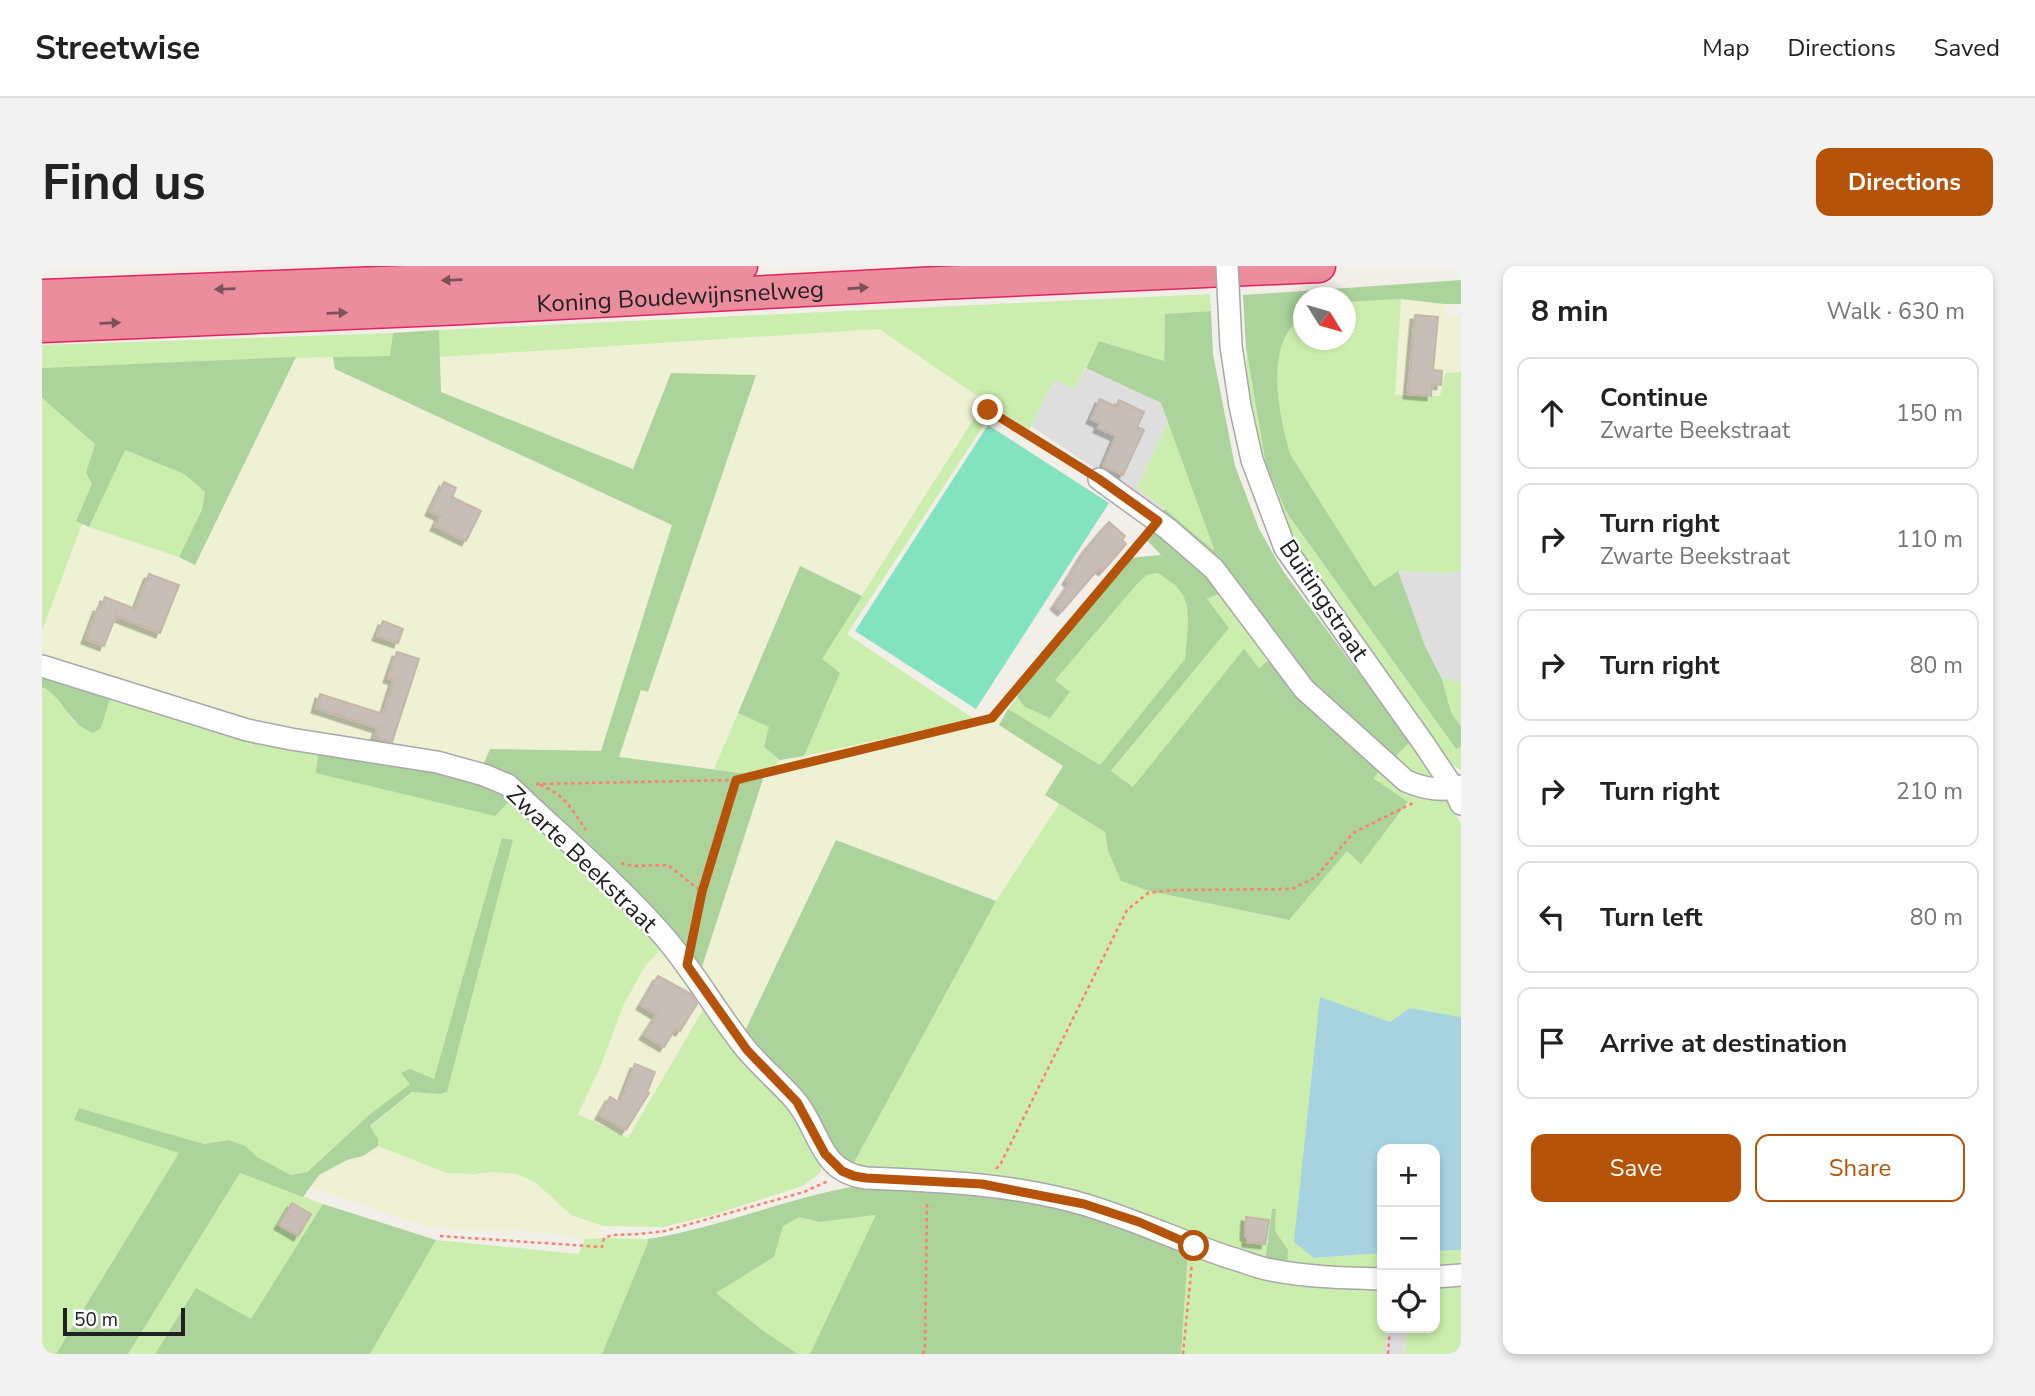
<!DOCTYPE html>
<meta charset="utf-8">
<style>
:root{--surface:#fff;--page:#f2f2f2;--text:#222;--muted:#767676;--line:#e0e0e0;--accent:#b45309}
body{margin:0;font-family:"Nunito Sans",sans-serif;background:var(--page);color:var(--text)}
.controls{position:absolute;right:21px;bottom:21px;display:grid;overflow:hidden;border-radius:14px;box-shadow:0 4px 10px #0003}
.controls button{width:63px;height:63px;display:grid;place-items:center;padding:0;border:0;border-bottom:2px solid var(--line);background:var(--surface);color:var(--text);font:35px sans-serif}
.compass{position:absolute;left:1251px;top:21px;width:63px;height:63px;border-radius:50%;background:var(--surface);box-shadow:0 4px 10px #0003;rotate:127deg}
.scale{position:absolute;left:21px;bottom:18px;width:122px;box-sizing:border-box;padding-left:7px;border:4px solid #212121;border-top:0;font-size:19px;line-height:24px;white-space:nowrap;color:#212121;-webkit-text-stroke:5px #fff;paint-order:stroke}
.stop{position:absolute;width:21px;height:21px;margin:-16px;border:5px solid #b45309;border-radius:50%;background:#fff}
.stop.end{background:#b45309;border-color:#fff;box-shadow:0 2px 7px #0008}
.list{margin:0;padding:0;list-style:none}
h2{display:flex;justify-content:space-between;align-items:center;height:91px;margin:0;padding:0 28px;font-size:30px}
h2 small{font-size:23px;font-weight:400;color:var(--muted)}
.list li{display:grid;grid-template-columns:46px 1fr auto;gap:21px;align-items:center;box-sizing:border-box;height:112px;margin:0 14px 14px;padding:0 14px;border:2px solid var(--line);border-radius:14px}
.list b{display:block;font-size:26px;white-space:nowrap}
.list p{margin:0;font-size:23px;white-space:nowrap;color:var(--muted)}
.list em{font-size:23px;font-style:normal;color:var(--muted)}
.actions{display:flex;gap:14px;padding:21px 28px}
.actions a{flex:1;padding:16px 0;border:2px solid var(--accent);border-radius:14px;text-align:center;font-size:24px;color:var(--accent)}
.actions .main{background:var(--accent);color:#fff}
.icon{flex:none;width:38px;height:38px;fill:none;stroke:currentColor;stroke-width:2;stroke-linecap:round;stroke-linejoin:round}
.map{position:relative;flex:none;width:1419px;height:1088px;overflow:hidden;border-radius:14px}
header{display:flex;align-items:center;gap:42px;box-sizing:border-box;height:98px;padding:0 35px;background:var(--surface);border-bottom:2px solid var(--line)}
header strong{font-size:33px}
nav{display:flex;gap:38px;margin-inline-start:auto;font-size:24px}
.intro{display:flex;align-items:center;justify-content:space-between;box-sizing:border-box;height:168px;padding:0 42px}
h1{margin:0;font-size:49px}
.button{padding:18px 32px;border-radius:14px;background:var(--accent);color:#fff;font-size:24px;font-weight:700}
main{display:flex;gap:42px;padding:0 42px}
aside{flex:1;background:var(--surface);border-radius:14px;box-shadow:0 4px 10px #0003}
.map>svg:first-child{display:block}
.residential{fill:#dfdede}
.farmland{fill:#eef1d3}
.grass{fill:#cbedad}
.forest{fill:#abd39b;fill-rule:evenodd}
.pitch{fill:#83e3c0}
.water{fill:#a7d3e1}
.building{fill:#c7beb7;stroke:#c5b6a9;stroke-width:2;filter:url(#shadow)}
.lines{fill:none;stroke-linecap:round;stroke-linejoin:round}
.minor-casing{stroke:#a8a8a8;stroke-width:24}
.highway-casing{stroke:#e32261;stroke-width:35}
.path{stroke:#ff7d6c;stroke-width:2.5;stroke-dasharray:3.5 3.5;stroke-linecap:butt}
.minor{stroke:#fff;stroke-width:21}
.highway{stroke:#eb8d9d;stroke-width:32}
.minor-bridge-casing{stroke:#a8a8a8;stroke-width:24;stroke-linecap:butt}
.minor-bridge{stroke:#fff;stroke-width:21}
.oneway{fill:#7c5259}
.route{stroke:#b45309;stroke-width:9}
.labels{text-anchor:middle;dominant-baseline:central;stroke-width:5;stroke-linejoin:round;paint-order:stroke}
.street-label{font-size:24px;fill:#212121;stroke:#fff}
</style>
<header>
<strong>Streetwise</strong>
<nav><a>Map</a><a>Directions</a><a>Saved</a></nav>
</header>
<div class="intro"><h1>Find us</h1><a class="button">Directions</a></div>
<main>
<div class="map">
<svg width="1419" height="1088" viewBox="0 0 1419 1088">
<defs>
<filter id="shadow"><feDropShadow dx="-4.5" dy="4.5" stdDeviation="0" flood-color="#0004"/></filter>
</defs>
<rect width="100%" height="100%" fill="#f2efe8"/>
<path class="residential" d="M1044 102 1119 137 1126 156 1095 222 1123 243 1119 247 989 160 1013 112 1032 124Z
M1356 305 1403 307 1419 305V415L1400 413 1383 380Z
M1345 1062H1365L1363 1088H1342Z"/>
<path class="farmland" d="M1359 33 1402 38 1403 51 1419 50V106L1403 107 1398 130 1353 129Z
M837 63 943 135 820 330 758 300 672 503 576 492 599 424 606 426 713 109 629 107 591 203 399 126 398 91Z
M254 91H291L293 104 630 259 560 485 448 483 443 497 279 470 277 476 0 394V365L40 258 137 291 153 299Z
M966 443 958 459 1021 500 1003 529 1017 538 954 635 794 574 700 771 657 710 722 510 738 494 932 453Z
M623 679 665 737 585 872 535 847 559 799 581 740 603 700Z
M336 880 406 907 431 908 452 906 474 908 493 916 529 949 561 960 557 972 543 973 480 964H417L383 960 268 921 277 909 305 894 321 890Z"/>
<path class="grass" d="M1168 28 1169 45 1123 48 1122 95 1057 75 1032 124 1013 113 987 164 953 142 805 368 932 453 762 490 798 407 779 394 943 135 837 63 398 91 397 64Z
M1359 33 1353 129 1398 130 1403 107 1419 106V305L1403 307 1356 305 1332 322 1248 188C1237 149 1221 77 1261 50L1262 74H1304V36Z
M351 67 349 90 244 92 0 102V79Z
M1204 81 1224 199 1245 247 1413 482 1419 481V504L1407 498 1272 305 1247 265 1222 204 1206 145Z
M0 132 54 178 44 207 50 218 34 255 40 258 0 365Z
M1126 156 1172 283 1171 284 1123 243 1095 222Z
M82 184 142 208 163 226 160 242 137 291 47 261Z
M1116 307 1133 319 1141 329 1145 340 1146 358 1143 393 1058 499 966 443 975 431 983 441 1012 414 1095 318 1105 309Z
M1182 325 1229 391 1216 402 1202 384 1092 521 1069 506 1186 362 1165 333Z
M1400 413 1419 415V461L1409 446Z
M0 421C13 428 23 444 32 456L59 462 67 432 213 479 217 471 277 485 275 507 472 530 623 679 603 700 581 740 559 799 536 848 586 872 665 737 740 827 778 892 779 906 761 920 667 950 621 961 561 960 529 949 493 916 474 908 452 906 431 908 405 907 336 880V873L328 861 371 826 398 828 405 826 471 574 460 572 392 814 368 803 360 807 369 818 327 849 264 906 249 909 214 891 203 880 187 874 162 878 37 842 33 854 137 887 14 1088H0Z
M696 447 728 461 722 481 738 494 722 510 672 503Z
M1368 476 1396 517 1419 558V751L1368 742 1348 756 1278 732 1273 992 1340 987V1002L1245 1000 1233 965 1234 943H1230L1223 996 809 902 954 635 1017 538 1063 566 1066 585 1079 615 1107 625 1246 654 1305 585 1319 597 1366 537 1330 512Z
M198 907 281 938 209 1054 154 1023 113 1088H86Z
M835 949 768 1088H756L723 1066 674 1027 732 991 741 959 757 951 777 956Z
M568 972 606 973 605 979 560 1088H328L394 974 537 988 543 973Z
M1419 984V1004L1393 1003V985Z
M1146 985 1340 1019V1062H1345L1342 1088H1139Z
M1419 1018V1088H1363L1365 1062H1393V1019Z"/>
<path class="forest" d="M1419 14V38H1402L1359 33 1304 36V32H1262L1261 50C1221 77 1237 149 1248 188L1332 321 1356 305 1383 380 1400 413 1409 446 1419 461V481L1414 483 1245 247 1224 199 1204 81 1201 29Z
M1169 45 1171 88 1193 200 1217 263 1241 305 1368 476 1331 512 1366 536 1319 598 1305 585 1247 654 1107 625 1079 615 1066 585 1063 566 1003 529 1021 500 957 459 966 443 1058 499 1143 393 1146 358 1145 340 1141 329 1133 319 1116 307 1105 309 1095 318 1013 414 1028 426 1008 452 983 441 975 431 980 420 1087 292 1119 289 1099 268 1123 243 1171 284 1172 283 1119 137 1044 102 1057 75 1122 95 1123 48ZM1194 320 1239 383 1217 402 1202 383 1091 521 1069 505 1187 362 1165 333Z
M397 64 399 126 591 203 629 107 714 109 606 426 599 424 577 491 722 510 657 710 472 530 453 550 274 507 278 470 442 497 448 483 559 485 630 259 293 103 291 91 348 90 351 67Z
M254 91 153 299 137 291 160 243 163 226 142 208 83 184 47 261 34 255 50 218 44 207 53 178 0 132V102Z
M758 300 820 330 780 393 798 407 762 490 738 494 722 481 727 461 696 447Z
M0 409 222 462 214 479 68 432 59 462 51 467C26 458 21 431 0 421Z
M460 572 471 574 405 826 398 828 370 826 328 860 336 873V880L321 890 305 894 277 909 261 931 198 907 86 1088H14L137 887 32 854 37 842 162 878 187 874 203 880 215 891 249 909 265 906 327 849 368 818 359 807 368 803 392 813Z
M794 574 954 635 809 902 700 771Z
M815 920 941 926 1063 953 1146 985 1139 1088H768L834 949 777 956 757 951 741 960 732 991 674 1027 723 1066 756 1088H560L605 979 606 973C677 962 744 932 815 920Z
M281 938 394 974 328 1088H113L154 1022 209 1053Z
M1230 943H1234L1233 965 1246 984 1245 1000 1223 996Z"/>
<path class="pitch" d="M946 159 1067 237 934 443 813 365Z"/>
<path class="water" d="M1278 731 1348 756 1368 742 1419 751V984L1393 985V883H1340V987L1272 992 1252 976Z"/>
<path class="building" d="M1373 49 1396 51 1391 104 1400 105 1399 119 1390 118 1389 130 1366 128Z
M1058 133 1074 141 1077 134 1102 146 1095 161 1102 164 1081 209 1061 200 1074 170 1056 162 1058 157 1049 153Z
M402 216 414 222 410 231 439 245 424 275 393 260 398 250 388 245Z
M1067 256 1083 270 1080 274 1084 278 1061 305 1057 302 1020 345 1013 339 1028 317 1025 314 1044 283Z
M107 308 137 319 118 367 74 350 62 380 44 373 56 341 59 342 63 331 93 343Z
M341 355 361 363 356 377 335 370Z
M355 386 377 393 350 476 333 471 336 462 274 442 278 428 341 448 352 414 346 412Z
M616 710 649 728 655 738 638 765 633 763 622 781 602 769 615 749 599 739Z
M593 798 613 806 605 826 607 827 584 864 558 849 568 831 578 837Z
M250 937 269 948 256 970 237 959Z
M1204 951 1227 954 1223 978 1205 976V971L1203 970Z"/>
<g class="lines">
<defs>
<path id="minor" d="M1189 80 1198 140 1210 194 1243 282 1382 478 1412 523 1419 538
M1057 213 1126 263 1172 303 1262 423 1364 515C1381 522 1401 527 1419 520
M0 400 205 464 249 473 395 496 442 509 466 519C517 568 572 614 619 667 651 703 674 746 704 783 719 801 737 816 752 833 779 863 775 905 824 912 898 915 973 918 1044 939 1094 954 1140 976 1189 992 1200 995 1212 1000 1224 1003 1262 1011 1301 1012 1340 1013
M1393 1011 1419 1009"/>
<g id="highway">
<path d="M0 30 416 14 699 0"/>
<path id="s1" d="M0 60 422 42 896 17 1277 0"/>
</g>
</defs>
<use href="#minor" class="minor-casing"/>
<use href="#highway" class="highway-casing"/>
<path class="path" d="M946 143 1042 203
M494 518 693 514 950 452 1104 268
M498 519C523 529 529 542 544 564
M579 597 590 600 626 599 660 626
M650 677 660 626 693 514
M954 903 959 897 1085 644 1106 627 1132 624 1250 623 1274 611 1311 567 1371 537
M398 970 560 981 562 972 570 969 597 968 623 965 762 926 786 915
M881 1088 883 1083 885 935
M1141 1088 1150 997
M1346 1088 1348 1062"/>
<use href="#minor" class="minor"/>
<use href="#highway" class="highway"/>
<defs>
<path id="minor-bridge" d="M1185 0 1189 80"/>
</defs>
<use href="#minor-bridge" class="minor-bridge-casing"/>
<use href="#minor-bridge" class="minor-bridge"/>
</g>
<defs><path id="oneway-solid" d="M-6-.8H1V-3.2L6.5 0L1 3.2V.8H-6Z" transform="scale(1.75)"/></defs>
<g class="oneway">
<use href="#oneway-solid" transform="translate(410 14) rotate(178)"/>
<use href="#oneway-solid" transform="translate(816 22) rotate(-4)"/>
<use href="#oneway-solid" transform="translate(183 23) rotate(178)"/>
<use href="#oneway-solid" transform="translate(295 47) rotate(-2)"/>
<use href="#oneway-solid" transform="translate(68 57) rotate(-2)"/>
</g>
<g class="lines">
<path class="route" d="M946 144 1057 213 1116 255 950 452 694 514 660 626 645 699 705 784 755 836 783 888 800 905 812 910 824 912 940 918 975 925 1042 938 1097 956 1152 980"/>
</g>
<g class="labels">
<g class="street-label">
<text stroke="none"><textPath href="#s1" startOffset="639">Koning Boudewijnsnelweg</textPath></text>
<text transform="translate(1282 334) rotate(56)">Buitingstraat</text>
<text transform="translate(540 593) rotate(44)">Zwarte Beekstraat</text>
</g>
</g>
</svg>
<div class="controls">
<button>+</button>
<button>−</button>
<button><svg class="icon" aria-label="locate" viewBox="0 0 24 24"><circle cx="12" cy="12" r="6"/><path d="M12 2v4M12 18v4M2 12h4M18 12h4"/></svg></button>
</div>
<svg class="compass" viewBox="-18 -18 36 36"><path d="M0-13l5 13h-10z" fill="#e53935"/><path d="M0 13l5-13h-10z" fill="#767676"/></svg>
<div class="scale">50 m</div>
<div class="stop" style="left:1152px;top:980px"></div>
<div class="stop end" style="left:946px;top:144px"></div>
</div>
<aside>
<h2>8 min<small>Walk · 630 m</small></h2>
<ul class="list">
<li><svg class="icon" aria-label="ahead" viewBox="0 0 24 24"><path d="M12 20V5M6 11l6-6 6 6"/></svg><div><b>Continue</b><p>Zwarte Beekstraat</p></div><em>150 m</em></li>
<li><svg class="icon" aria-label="right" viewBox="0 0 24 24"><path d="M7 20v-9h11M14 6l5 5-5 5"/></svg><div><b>Turn right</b><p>Zwarte Beekstraat</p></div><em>110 m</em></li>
<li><svg class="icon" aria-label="right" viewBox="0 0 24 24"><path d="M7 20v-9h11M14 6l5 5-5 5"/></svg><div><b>Turn right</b></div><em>80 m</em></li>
<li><svg class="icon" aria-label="right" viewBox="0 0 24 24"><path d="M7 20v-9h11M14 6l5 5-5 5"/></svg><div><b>Turn right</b></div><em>210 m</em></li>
<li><svg class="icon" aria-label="left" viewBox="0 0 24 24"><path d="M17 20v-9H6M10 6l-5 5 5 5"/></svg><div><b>Turn left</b></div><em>80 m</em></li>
<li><svg class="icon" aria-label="arrive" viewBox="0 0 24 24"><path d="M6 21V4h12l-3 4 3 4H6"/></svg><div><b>Arrive at destination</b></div></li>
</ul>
<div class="actions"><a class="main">Save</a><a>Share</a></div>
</aside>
</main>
